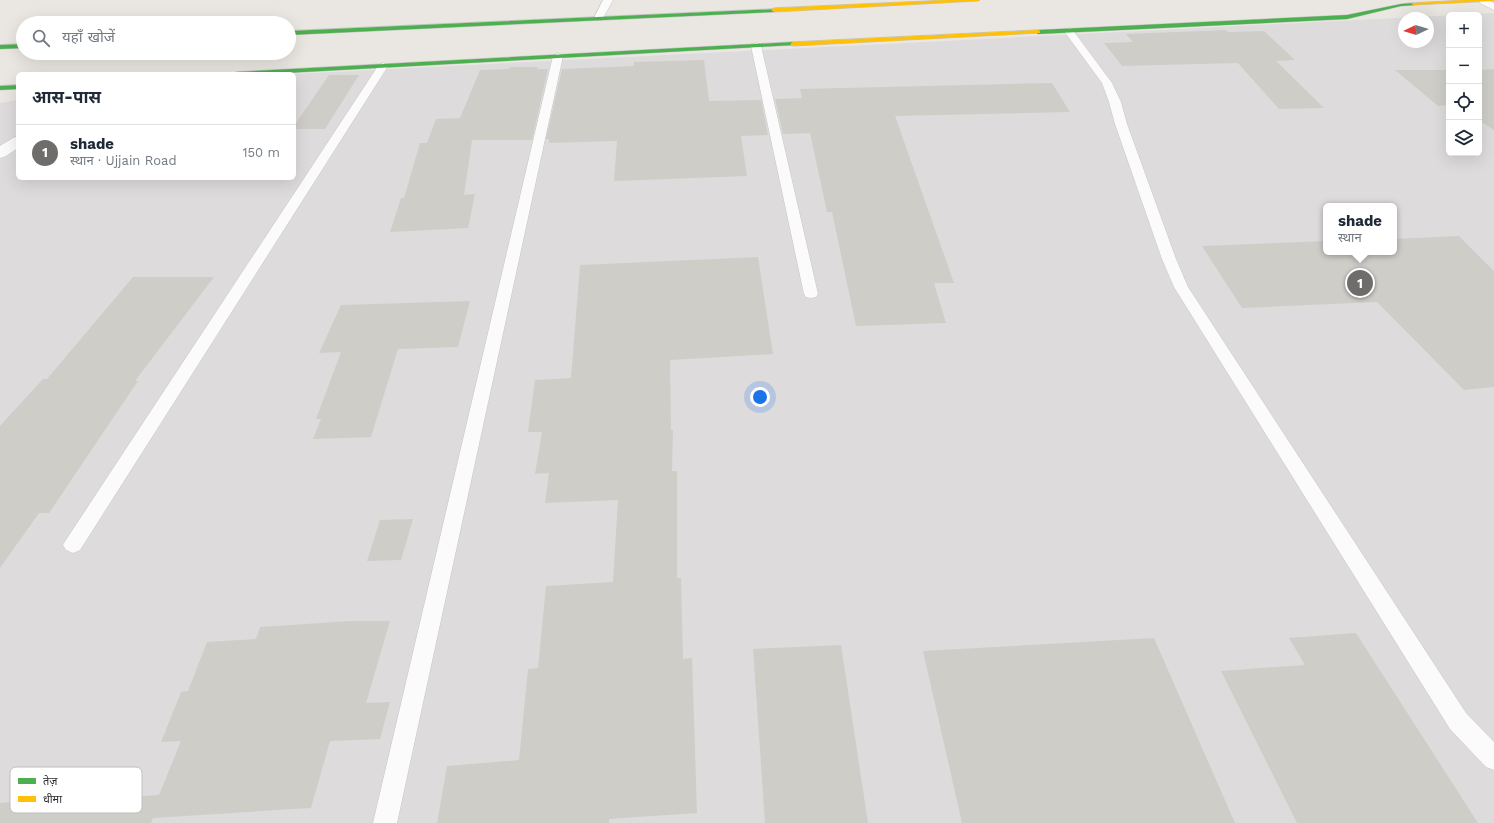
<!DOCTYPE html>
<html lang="hi">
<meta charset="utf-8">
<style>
:root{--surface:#fff;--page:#f6f6f7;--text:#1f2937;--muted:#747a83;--line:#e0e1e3;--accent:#6e6d6b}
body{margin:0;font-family:"Work Sans","Noto Sans Devanagari",sans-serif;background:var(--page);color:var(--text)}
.controls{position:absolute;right:12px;top:12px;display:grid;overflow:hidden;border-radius:6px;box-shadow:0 4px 16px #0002}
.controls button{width:36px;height:36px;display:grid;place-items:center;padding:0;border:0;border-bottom:1px solid var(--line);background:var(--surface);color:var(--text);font:20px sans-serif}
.compass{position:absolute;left:1398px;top:12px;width:36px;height:36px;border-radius:50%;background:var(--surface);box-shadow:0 4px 16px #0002;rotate:266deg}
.you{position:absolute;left:760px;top:397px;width:14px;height:14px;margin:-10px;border:3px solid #fff;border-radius:50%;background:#1a73e8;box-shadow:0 0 0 6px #1a73e833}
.badge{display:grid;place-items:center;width:26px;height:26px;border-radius:50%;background:var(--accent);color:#fff;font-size:13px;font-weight:700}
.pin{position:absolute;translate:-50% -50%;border:2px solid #fff;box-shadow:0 1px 4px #0006}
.popup{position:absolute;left:1323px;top:203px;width:74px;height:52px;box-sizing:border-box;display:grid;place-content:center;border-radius:6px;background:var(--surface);filter:drop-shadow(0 1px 3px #0005);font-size:13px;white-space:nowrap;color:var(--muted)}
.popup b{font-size:15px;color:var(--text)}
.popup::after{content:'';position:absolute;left:50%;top:100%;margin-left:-8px;border:8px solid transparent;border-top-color:var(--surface)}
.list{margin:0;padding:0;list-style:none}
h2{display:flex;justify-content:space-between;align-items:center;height:52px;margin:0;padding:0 16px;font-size:17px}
h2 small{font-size:13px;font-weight:400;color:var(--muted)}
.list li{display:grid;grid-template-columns:26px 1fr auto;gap:12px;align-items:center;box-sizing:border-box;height:56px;padding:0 16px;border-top:1px solid var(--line)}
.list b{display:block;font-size:15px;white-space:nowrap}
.list p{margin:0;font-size:13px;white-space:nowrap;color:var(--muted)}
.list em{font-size:13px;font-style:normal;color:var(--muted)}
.icon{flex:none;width:22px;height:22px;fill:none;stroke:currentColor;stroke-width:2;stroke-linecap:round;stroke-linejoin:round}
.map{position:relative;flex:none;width:1494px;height:823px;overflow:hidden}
.search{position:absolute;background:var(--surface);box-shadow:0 4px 16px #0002;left:16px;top:16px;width:280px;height:44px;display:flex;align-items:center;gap:10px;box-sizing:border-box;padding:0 14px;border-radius:22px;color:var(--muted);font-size:15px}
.panel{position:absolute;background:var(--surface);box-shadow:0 4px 16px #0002;left:16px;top:72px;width:280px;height:108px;border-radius:6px}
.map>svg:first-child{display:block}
.industrial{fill:#dedbdd;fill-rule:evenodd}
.building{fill:#cfcdc8}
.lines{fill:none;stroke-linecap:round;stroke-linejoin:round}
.lane-casing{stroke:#c7c6c6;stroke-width:1}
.street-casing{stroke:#c7c6c6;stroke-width:1}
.fast-casing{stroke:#c5c4c2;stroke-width:1}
.slow-casing{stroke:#c5c4c2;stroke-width:1}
.lane{fill:#fcfbfb;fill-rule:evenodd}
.street{fill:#fcfbfb;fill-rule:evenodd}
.fast{fill:#4caf50;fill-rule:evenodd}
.slow{fill:#ffc107;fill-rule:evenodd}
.key{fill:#fff;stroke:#bfbfbf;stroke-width:1}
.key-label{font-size:11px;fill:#2b2b2b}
</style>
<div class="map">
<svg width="1494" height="823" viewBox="0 0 1494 823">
<rect width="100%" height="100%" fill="#eae7e2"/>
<path class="industrial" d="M1494 13V823H0V103L18 100V178H294V74ZM1449 15H1479V153H1449ZM1404 18H1428V42H1404ZM1326 206H1394V252H1326Z"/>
<path class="building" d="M1226 30 1228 32 1264 31 1295 60 1276 61 1324 108 1279 109 1238 63 1122 66 1104 43 1133 42 1126 34Z
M704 60 709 101 761 100 768 135 741 136 747 176 614 181 617 141 549 143V139H546L562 69 634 66V62Z
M510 67H538L537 69H548L532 140H472L464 195 475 194 468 228 390 232 401 198H404L420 143H427L436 119 460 118 480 70 509 69Z
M1494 69V130L1479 120V70Z
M1395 70H1449V105L1438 106Z
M329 75H359L325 129H294V126Z
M1052 83 1070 112 895 116 954 283H934L946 323 856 326 832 212H827L810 133 783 134 775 99 802 98 800 89Z
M1459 236 1494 271V387L1464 390 1377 302 1242 308 1202 246 1326 241V252H1394V239Z
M758 257 773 354 670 360 671 430H673L672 471H677V578H681L683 659 692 658 697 813 609 819V823H437L447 766 519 760 528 669 538 668 546 586 613 582 618 500 545 503 549 473 535 474 542 432H528L535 380 571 378 580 265Z
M133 277H214L135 381H138L49 513H39L0 568V426L43 379H47Z
M470 301 458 347 398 349 371 437 313 439 321 419H316L341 352 319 353 341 305Z
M413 519 401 560 367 561 380 520Z
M351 621H390L366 703 390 702 380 739 330 741 311 808 153 818 151 823H0V803L99 795 97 799 159 795 181 741 161 742 181 692 188 691 207 642 256 639 260 627Z
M1356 633 1478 823H1297L1221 671 1305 665 1289 638Z
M1154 638 1235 823H962L923 651Z
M841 645 868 823H765L753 649Z"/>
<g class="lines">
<defs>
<path id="lane" d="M603 0H613L602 20H596L594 18Z
M1479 0H1488L1494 3V10L1480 3Z
M1069 28 1072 29 1112 83 1121 102 1127 124 1176 259 1188 287 1466 713 1494 742V770L1486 767 1450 729 1174 287 1162 259 1115 124 1109 102 1102 83 1064 31Z
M756 43 761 46 818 294 816 297 811 298 806 297 804 294 751 46Z
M558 53 563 56 397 823H373L553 56Z
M383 63 388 66 80 550 73 553 66 550 63 545 66 540 378 66Z"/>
<path id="street" d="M18 136V148L6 156 0 158V146L13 138Z"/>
<path id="fast" d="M1413 3 1415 4V5L1401 6 1347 19 1038 34 1035 32 1038 30 1347 15 1401 4Z
M776 9V11L774 12 289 35V31Z
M793 42 795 43V45L267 74H233L236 72Z
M23 44V48L0 49V45Z
M18 85V89L0 90V86Z"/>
<path id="slow" d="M948 0H980L978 1 774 12 771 10 774 8Z
M1464 0H1494V1L1413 5 1411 4 1413 3Z
M1038 30 1040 31V33L793 46 790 44 793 42Z"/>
</defs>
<use href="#lane" class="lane-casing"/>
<use href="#street" class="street-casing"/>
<use href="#fast" class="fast-casing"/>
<use href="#slow" class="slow-casing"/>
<use href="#lane" class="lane"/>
<use href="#street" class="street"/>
<use href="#fast" class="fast"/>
<use href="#slow" class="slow"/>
</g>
<rect x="10" y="767" width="132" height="46" rx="6" class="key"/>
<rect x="18" y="778" width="18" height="6" fill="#4caf50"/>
<rect x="18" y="796" width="18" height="6" fill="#ffc107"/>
<g class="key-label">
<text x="43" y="785">तेज़</text>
<text x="43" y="803">धीमा</text>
</g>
</svg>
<div class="controls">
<button>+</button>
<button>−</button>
<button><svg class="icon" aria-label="locate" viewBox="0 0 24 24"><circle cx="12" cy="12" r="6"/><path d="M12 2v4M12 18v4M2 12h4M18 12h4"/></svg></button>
<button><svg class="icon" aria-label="layers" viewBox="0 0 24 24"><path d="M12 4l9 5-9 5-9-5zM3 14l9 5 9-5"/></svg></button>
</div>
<svg class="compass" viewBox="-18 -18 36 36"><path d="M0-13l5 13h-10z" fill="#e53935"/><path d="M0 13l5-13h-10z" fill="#747a83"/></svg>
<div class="you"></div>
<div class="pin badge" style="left:1360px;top:283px">1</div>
<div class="popup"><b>shade</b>स्थान</div>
<div class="search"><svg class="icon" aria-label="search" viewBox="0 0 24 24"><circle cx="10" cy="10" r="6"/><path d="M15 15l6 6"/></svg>यहाँ खोजें</div>
<section class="panel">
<h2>आस-पास<small></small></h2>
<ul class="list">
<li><span class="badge">1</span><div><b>shade</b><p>स्थान · Ujjain Road</p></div><em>150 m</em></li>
</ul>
</section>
</div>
